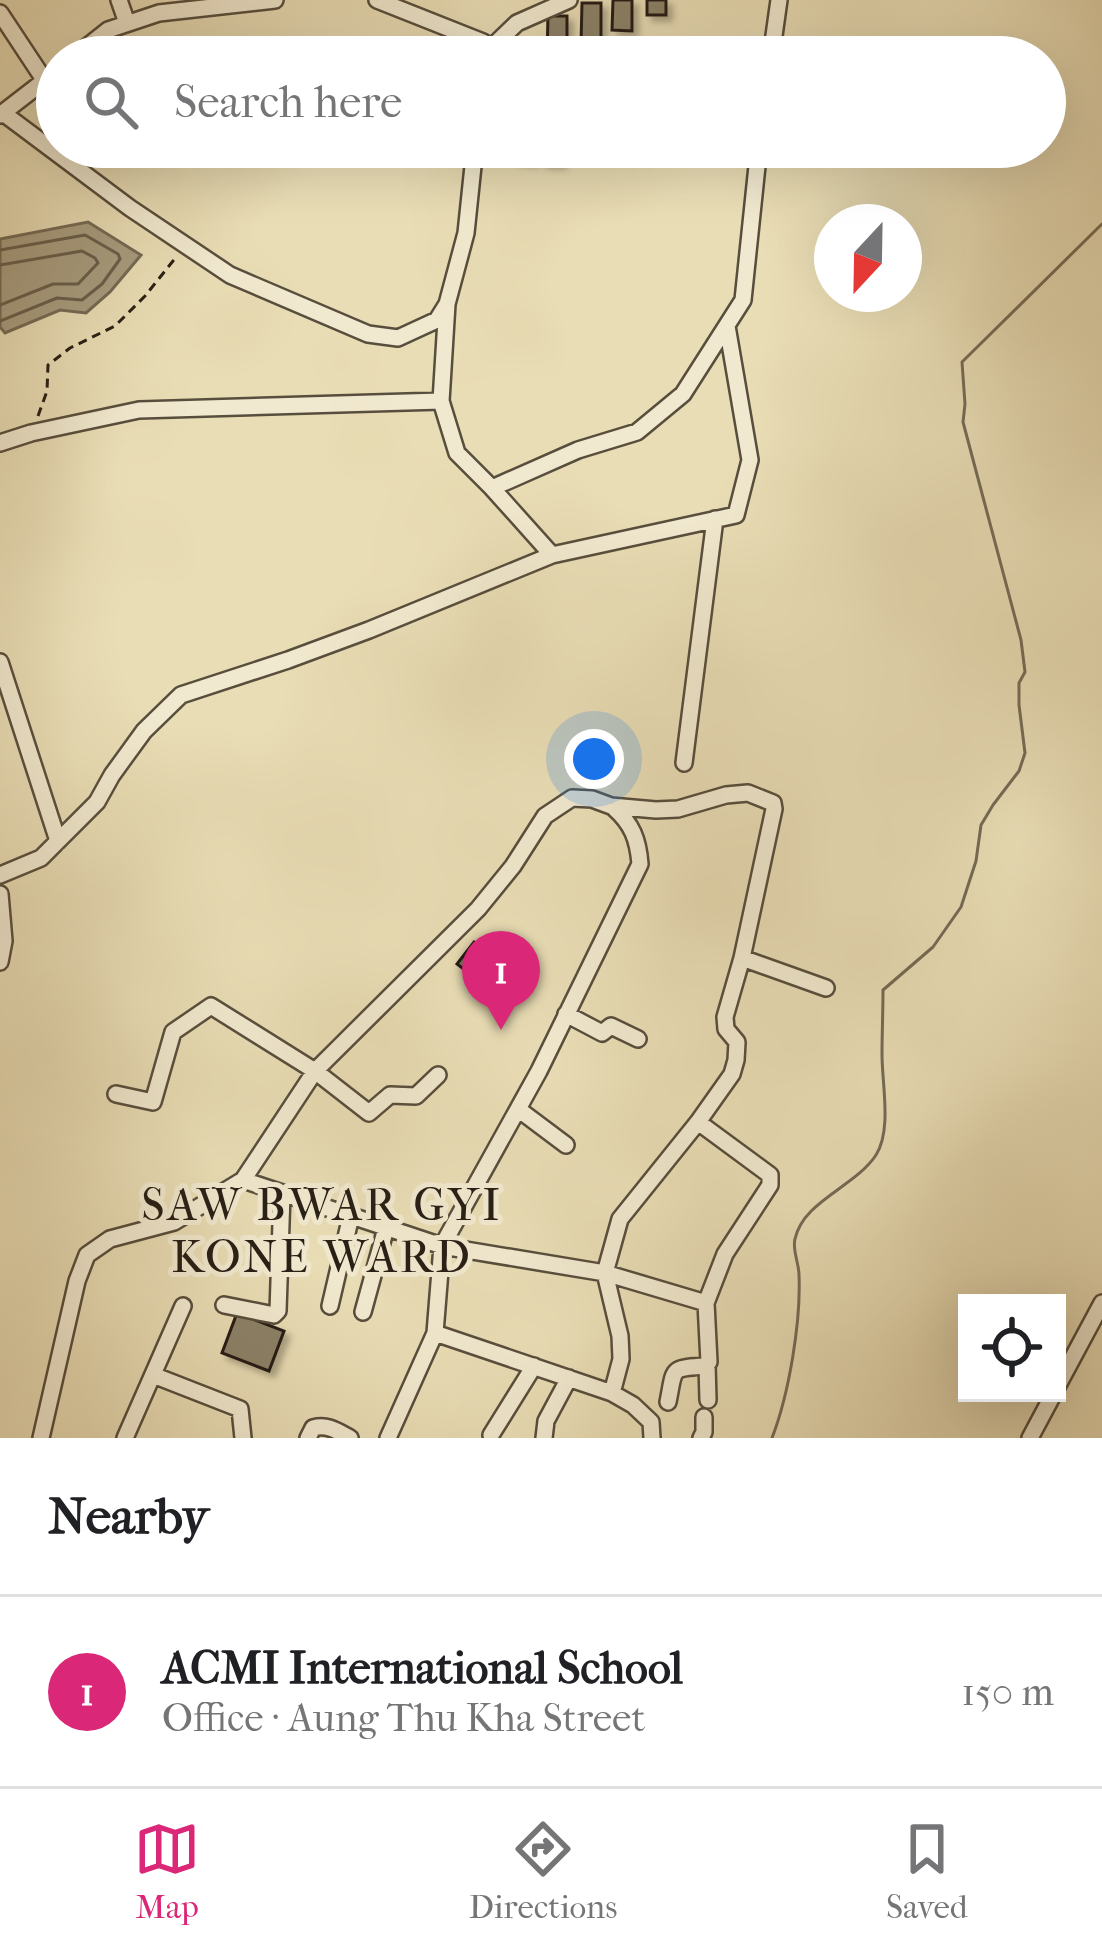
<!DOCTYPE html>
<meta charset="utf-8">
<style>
:root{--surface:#fff;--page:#f2f2f2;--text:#202124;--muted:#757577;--line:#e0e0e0;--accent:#db2777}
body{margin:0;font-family:"IM FELL French Canon",serif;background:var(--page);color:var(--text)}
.controls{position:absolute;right:36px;bottom:36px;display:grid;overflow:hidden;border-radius:0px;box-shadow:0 12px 48px #0002}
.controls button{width:108px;height:108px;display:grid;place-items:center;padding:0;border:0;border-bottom:3px solid var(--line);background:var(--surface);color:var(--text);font:60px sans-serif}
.compass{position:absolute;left:814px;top:204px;width:108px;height:108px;border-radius:50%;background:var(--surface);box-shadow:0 12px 48px #0002;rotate:202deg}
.you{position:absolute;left:594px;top:759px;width:42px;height:42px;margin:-30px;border:9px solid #fff;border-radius:50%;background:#1a73e8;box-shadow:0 0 0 18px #1a73e833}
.badge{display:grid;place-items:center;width:78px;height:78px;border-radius:50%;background:var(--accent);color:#fff;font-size:39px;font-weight:700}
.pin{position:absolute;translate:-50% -99px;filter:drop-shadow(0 3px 6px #0008)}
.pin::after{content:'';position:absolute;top:63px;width:42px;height:36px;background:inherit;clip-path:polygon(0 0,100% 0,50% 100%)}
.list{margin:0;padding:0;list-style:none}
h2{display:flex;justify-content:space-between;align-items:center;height:156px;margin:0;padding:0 48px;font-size:51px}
h2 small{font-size:39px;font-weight:400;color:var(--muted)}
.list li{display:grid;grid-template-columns:78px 1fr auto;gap:36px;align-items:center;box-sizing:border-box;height:192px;padding:0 48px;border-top:3px solid var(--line)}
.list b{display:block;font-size:45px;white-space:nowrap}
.list p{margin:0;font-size:39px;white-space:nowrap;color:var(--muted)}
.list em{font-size:39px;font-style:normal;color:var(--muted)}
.icon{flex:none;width:66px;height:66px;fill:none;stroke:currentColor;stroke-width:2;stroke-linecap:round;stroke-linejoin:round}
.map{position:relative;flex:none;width:1102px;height:1438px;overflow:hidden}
.search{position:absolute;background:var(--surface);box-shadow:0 12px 48px #0002;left:36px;right:36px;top:36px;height:132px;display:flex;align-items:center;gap:30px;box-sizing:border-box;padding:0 42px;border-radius:66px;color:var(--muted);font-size:45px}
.sheet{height:348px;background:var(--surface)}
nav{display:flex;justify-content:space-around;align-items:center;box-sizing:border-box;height:168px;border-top:3px solid var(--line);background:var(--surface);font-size:33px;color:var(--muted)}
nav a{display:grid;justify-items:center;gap:6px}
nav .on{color:var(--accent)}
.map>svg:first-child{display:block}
.water{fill:#a79c7f;stroke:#746a55;stroke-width:3}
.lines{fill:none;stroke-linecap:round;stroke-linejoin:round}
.shore{stroke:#685e4a;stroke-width:3}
.stream{stroke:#746a55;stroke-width:3}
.building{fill:#8c8268;stroke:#281f15;stroke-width:3;filter:url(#shadow)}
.minor-casing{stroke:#584e3d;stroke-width:20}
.path{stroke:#281f15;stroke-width:3;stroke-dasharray:9 6;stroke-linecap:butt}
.minor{stroke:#f1e9cf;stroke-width:15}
.labels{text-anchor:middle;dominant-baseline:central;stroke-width:10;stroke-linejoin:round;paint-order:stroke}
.quarter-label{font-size:45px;letter-spacing:3px;fill:#281f15;stroke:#f1e9cf}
</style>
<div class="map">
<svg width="1102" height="1438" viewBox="0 0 1102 1438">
<defs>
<filter id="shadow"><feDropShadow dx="5.5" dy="5.5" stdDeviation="3" flood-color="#0004"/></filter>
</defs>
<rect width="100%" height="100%" fill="#e9ddb5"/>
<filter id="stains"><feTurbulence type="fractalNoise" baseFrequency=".00167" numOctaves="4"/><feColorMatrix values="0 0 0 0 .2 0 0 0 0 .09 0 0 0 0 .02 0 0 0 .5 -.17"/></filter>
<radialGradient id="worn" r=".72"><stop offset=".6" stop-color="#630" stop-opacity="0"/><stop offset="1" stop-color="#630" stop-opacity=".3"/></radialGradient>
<path class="water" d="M88 222 141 255 110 292 86 313 60 310 5 333 0 327V239Z"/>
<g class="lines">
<path class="shore" d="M0 250 85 235 118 254 120 259 102 284 82 300 57 298 0 321
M0 265 82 251 95 258 98 263 78 284H53L0 305"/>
<path class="stream" d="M772 1438C789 1394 801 1322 799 1275 799 1263 792 1250 795 1239 803 1201 855 1187 876 1155 892 1130 882 1084 882 1055 882 1033 883 1012 883 990L933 947 961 907 976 861 981 825 993 805 1019 771 1025 753 1019 705V683L1025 672 1021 640 963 422 965 404 962 362 1102 224"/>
</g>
<path class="building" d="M613 0H632V31L612 30Z
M647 0H666V15H647Z
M582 3H601V43H581Z
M548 16H567V56H547Z
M514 147H533V160L514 159Z
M542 147H561V162H542Z
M474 942 503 964 486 986 457 964Z
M237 1313 284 1331 269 1371 222 1353Z"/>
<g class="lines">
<defs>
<path id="minor" d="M119 0 127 23
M377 0 483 42 491 48 489 57
M0 13 45 81
M491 48 517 23 569 0
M74 57 108 30 159 13 275 0
M771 57 779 0
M3 113 130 208 230 275 368 334 398 338 437 320 447 304
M0 115 57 71
M475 147 466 233 447 304 441 401 457 453 492 488
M0 443 31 433 139 410 441 401
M552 555 736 515 750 460 727 326
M0 662 58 841
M684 763 715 519
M0 875 41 858 97 802 112 775 144 731 181 695 288 660 369 630 552 555 492 488 578 450 637 432 683 394 743 300 759 147
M0 894 4 941 0 962
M742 958 826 988
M566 1014 602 1033 611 1026 638 1039
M116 1094 153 1102 173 1032 211 1006 315 1071 369 1113 390 1095 416 1096 438 1075
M518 1109 566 1145
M243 1180 442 1246 605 1273 706 1303
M224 1305 274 1315 278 1311 282 1194
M330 1306 351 1216
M363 1312 386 1228
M435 1333 612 1393 633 1405 651 1422 652 1438
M707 1364 708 1400
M153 1375 240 1409 243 1438
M1057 1387 1102 1303
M668 1402C675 1368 669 1368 706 1366L709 1362 706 1303 725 1254 770 1185V1175L698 1122
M491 1435 534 1366
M41 1438 77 1281 87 1255 110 1239 174 1222 243 1180 315 1071 478 909 513 866 545 816 572 798 592 799 611 806 656 810 678 809 726 795 748 793 773 803 774 809 742 958 725 1017 726 1029 737 1042 736 1060 732 1074 698 1122 620 1219 605 1273 620 1336 621 1359 612 1393
M125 1438 183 1306
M308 1438 313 1428C328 1424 337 1431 350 1438
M388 1438 435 1333 442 1246 539 1071 640 864C638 839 632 824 614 808
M544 1438 546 1421 569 1378
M701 1438 704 1432V1417
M1030 1438 1054 1393"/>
</defs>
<use href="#minor" class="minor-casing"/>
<path class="path" d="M38 416 47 391 48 365 70 348 115 326 145 296 177 256"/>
<use href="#minor" class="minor"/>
</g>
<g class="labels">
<g class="quarter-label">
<text x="322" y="1205">SAW BWAR GYI<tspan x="322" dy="52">KONE WARD</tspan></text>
</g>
</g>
<rect width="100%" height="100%" filter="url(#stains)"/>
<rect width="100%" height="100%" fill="url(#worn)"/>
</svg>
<div class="controls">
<button><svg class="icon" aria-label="locate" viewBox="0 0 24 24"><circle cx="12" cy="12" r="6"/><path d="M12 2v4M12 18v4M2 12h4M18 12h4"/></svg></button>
</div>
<svg class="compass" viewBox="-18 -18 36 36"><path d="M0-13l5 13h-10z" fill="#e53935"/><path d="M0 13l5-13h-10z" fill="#757577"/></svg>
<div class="you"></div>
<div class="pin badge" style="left:501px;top:1030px">1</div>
<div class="search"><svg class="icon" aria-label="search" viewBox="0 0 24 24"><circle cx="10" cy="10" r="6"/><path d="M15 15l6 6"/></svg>Search here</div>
</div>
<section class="sheet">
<h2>Nearby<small></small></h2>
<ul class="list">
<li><span class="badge">1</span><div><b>ACMI International School</b><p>Office · Aung Thu Kha Street</p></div><em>150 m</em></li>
</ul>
</section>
<nav>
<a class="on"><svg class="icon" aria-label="map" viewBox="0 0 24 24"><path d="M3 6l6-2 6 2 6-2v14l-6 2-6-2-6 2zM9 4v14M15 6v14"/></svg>Map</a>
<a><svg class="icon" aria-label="directions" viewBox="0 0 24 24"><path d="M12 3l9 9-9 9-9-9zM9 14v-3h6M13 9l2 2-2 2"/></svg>Directions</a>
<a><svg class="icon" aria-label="saved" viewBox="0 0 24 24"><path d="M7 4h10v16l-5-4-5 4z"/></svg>Saved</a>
</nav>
